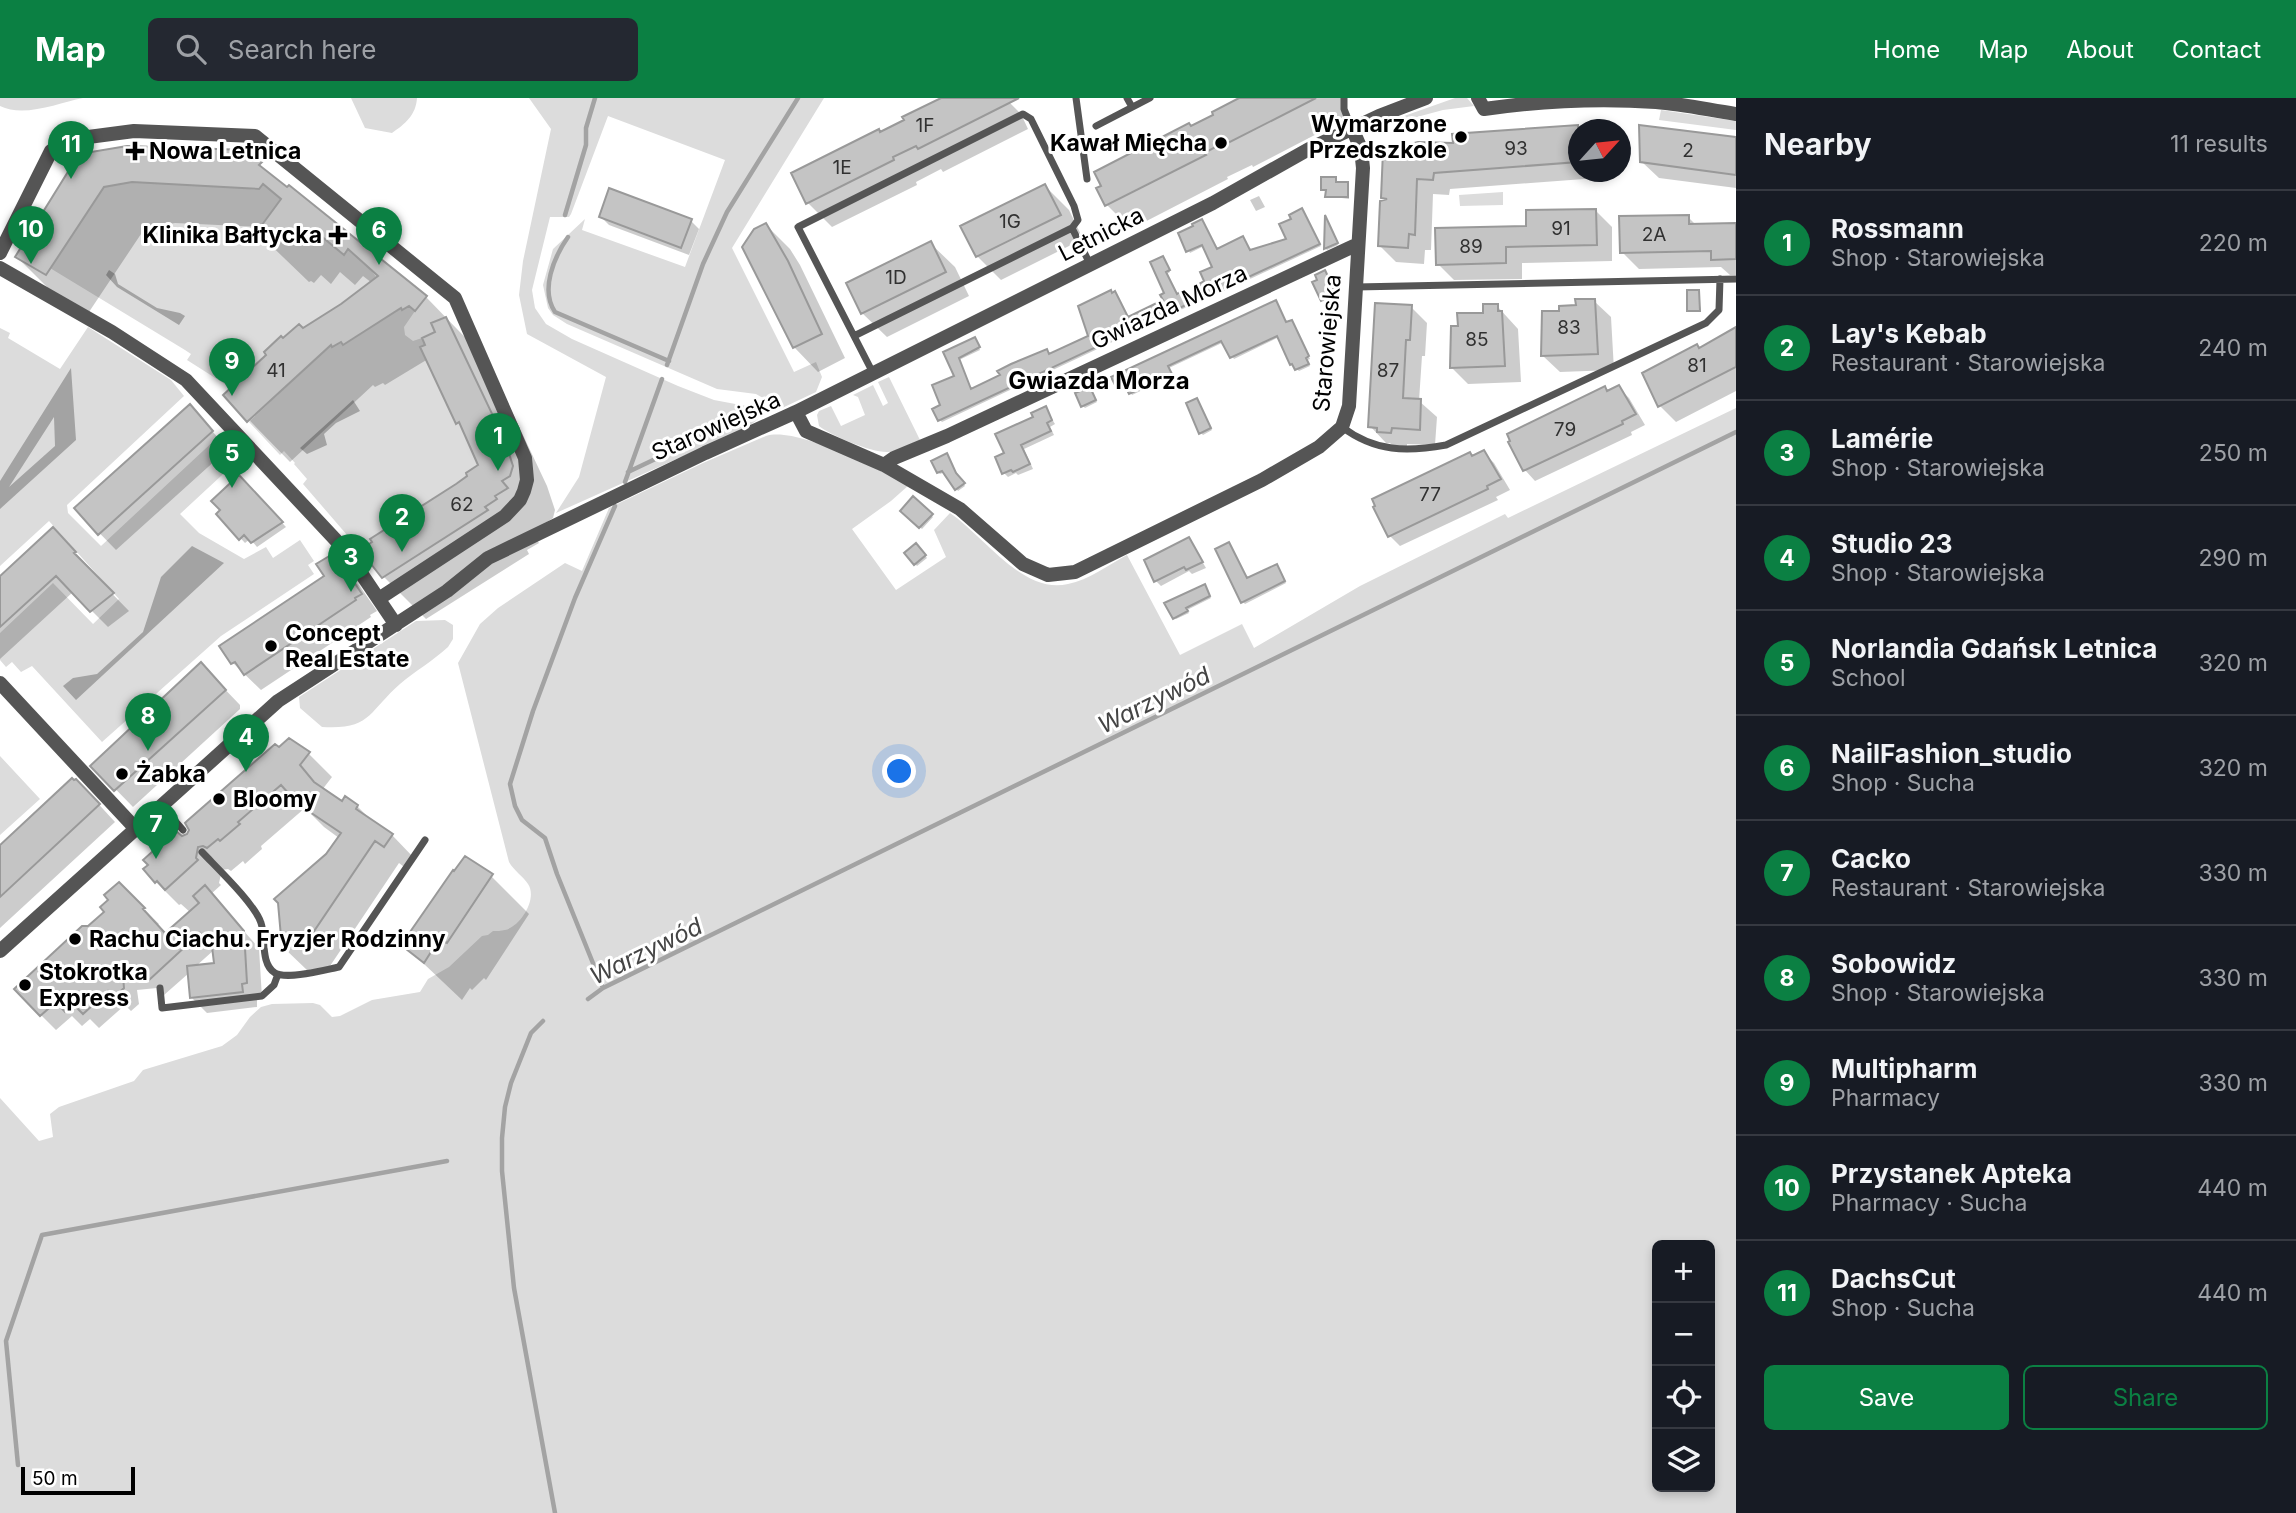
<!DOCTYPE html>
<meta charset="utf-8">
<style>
:root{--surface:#171b24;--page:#242831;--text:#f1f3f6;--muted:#9ea1a6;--line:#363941;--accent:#0b8043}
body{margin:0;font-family:Inter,sans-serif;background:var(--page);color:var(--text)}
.controls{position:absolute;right:21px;bottom:21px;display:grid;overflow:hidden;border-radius:10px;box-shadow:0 4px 10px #0003}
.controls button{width:63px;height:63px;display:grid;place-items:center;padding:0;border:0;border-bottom:2px solid var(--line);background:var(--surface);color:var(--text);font:35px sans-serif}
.compass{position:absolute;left:1568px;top:21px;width:63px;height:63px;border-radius:50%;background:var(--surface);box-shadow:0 4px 10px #0003;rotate:63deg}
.scale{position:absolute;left:21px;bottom:18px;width:114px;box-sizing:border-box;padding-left:7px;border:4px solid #000;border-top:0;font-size:19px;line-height:24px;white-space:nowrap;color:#000;-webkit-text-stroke:5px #fff;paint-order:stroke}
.you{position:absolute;left:900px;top:674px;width:24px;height:24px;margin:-18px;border:5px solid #fff;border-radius:50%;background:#1a73e8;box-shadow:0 0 0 10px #1a73e833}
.badge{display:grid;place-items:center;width:46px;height:46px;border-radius:50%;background:var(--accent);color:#fff;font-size:23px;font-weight:700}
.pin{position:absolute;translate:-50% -58px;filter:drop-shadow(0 2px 4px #0008)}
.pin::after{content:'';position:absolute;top:37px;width:24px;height:21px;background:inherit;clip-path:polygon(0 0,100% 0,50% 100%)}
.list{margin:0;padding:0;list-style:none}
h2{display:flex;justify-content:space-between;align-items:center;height:91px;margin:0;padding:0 28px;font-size:30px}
h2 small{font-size:23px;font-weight:400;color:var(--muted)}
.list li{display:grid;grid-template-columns:46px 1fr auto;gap:21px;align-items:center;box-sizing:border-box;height:105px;padding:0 28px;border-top:2px solid var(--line)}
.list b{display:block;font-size:26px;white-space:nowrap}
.list p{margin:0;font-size:23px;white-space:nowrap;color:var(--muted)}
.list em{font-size:23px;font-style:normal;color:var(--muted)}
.actions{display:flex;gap:14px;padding:21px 28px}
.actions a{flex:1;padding:16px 0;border:2px solid var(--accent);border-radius:10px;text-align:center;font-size:24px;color:var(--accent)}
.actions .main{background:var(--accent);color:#fff}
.icon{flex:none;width:38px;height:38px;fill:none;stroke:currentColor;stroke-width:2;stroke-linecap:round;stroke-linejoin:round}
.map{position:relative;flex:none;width:1736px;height:1415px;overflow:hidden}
header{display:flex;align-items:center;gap:42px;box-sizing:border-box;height:98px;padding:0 35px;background:var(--accent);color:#fff}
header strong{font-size:33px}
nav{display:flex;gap:38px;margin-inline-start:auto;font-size:24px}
.search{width:490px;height:63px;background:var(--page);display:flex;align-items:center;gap:18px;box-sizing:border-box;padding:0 24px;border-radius:10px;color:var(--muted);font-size:26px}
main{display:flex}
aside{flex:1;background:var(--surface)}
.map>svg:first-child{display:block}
.green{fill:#dcdcdc;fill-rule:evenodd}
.water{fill:#a3a3a3;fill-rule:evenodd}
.shadow{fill:#0003;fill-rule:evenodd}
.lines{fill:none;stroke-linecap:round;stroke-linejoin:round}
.stream{stroke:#a3a3a3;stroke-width:4.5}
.building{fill:#c4c4c4;stroke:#999;stroke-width:2}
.lane{stroke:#555;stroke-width:7}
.street{stroke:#555;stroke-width:14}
.poi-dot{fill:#000;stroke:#fff;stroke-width:2.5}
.labels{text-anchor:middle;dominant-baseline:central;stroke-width:6;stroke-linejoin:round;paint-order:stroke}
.number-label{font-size:19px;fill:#313131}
.poi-label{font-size:23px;font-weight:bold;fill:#000;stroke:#fff;text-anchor:start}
.street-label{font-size:23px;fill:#000;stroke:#fff}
.neighbourhood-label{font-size:24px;font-weight:bold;fill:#000;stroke:#fff}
.water-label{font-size:24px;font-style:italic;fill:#444;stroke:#fff}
</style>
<header>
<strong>Map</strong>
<div class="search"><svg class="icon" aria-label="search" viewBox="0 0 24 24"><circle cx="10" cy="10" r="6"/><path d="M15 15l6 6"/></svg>Search here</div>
<nav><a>Home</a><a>Map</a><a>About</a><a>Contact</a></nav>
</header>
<main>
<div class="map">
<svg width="1736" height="1415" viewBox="0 0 1736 1415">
<rect width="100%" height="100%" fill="#fff"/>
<path class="green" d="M0 0H83C58 5 24 20 0 8Z
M351 0H417C416 17 405 26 392 35L365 30Z
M529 0H824L732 150 794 274 816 264 822 279 816 294 780 311H775L763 300 756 296 717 291 567 226 553 217 548 210 543 187 553 151 585 121 582 132 685 169 725 62 608 18 571 116 569 119H550L532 192 535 210 546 226 572 241 678 288 714 302 746 308 757 313 759 317 758 321 748 329 556 415 579 379 606 279 527 236 519 197 523 163 551 31Z
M1455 0H1467L1474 8 1443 12 1391 26 1390 23Z
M1661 12 1736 23V32L1659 22Z
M271 76 281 101 256 135 267 144 272 145 278 137 289 146 300 133 322 135 325 141 343 156 349 151 369 169 376 179 348 202 319 220 329 237 332 249 341 244 343 246 367 232 365 229H371L400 209 402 212 409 208 415 213 404 229 405 237 413 243 422 240 425 247 421 249 456 325 459 324 478 367 466 375 468 379 456 385 457 388 371 441 372 444 360 452 303 386 307 381 294 366 295 365 284 353 280 357 249 324 321 256 313 241 299 226 283 240 281 238 264 254 266 257 246 275 243 283 240 281 231 290 187 262 191 256 185 252 50 170 90 105 93 106 101 87 107 88 132 84 210 87 258 92Z
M1503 94V107L1460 108 1459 97Z
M88 229 171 282 184 298 67 407 68 415 101 448 218 339V346L235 365 180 416 199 435 244 461 266 449 273 460 300 442 314 463 308 467 314 476 221 538 102 644 32 568 21 574 12 564 6 569 0 562V535L53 485 93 526 119 501 49 423 0 468V230L10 235 8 240 60 271Z
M889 279 920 342C910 347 899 353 888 354 872 355 832 338 819 328L817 317 819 313 831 308 841 328 865 317 858 299 853 297 873 287 883 308 888 305 878 284Z
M1736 310V1415H0V1000L39 1043 53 1039 50 1016 59 1009 134 983 143 972 222 948 237 937 250 919 261 909 272 906 313 905 320 907 332 919 340 918 372 902 420 894 428 881 449 869 482 838 488 837 493 833C497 833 501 833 505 832 520 829 538 801 528 786 523 778 514 773 509 764L458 565 480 526 498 510 565 465 582 473 609 410 703 365 766 338C797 328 879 372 909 387L891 403 852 431 896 492 946 459 934 432 950 415C984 438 1023 497 1068 486 1089 482 1108 467 1127 457L1180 557 1242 526 1254 550 1360 488 1505 416 1508 420ZM1657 1147H1710V1389H1657Z
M445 522 453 527V541L448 549C433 563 415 573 400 586 368 614 371 632 322 629L300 610 299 599 416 523Z
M0 658 40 701 0 737Z"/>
<path class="water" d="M109 172 115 176 118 186 157 210 180 215 185 218 179 227 117 189 106 177Z
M71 270 76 342 0 411V383ZM54 319 55 348 9 389Z
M353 302 360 313 336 325 324 336 327 347 307 356 300 350Z
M192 448 224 465 76 602 63 588 73 580 97 576 143 534 161 479Z"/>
<path class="shadow" d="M945 0H1005L1021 16 1028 31 943 74 941 71 916 84 917 87 832 129 808 105 881 36Z
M1242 0H1341L1350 16 1333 25 1334 27 1253 69 1252 67 1227 79 1228 81 1131 131 1107 107 1098 91Z
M1599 28 1603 32H1578V74H1611V79L1450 91 1449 97 1433 96 1431 152H1425L1424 166 1396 164 1380 148 1386 103 1382 100 1455 47 1454 38Z
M1736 41V90L1659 80 1642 64Z
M246 54 285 90 426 199 488 263 547 388 555 412 553 420 544 426 537 442 539 445 527 452 529 456 426 521 383 478 457 388 480 368 464 331 458 325 428 261 385 287 383 285 375 289 373 287 290 364 225 297 283 242 342 208 372 185 363 178 355 187 340 174 331 186 321 177 314 185 311 183 309 184 258 135 262 129 175 125 145 130 87 217 58 200 17 159 76 65Z
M1335 81 1337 85 1349 87V101L1327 98V93L1323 91Z
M1045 88 1069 112 1083 141 1001 182 977 158Z
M1259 98 1265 109 1256 113 1250 102Z
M1595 112 1612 129V163L1522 165V181L1454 182 1438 166 1528 130Z
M1305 117 1321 148 1209 200 1206 198V184L1214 170 1204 148 1190 155 1181 136 1217 153 1245 143 1251 154 1288 142Z
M601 119 691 123 699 131 689 157 609 127Z
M1688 119 1696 127 1736 126V177H1730L1721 169 1639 171 1622 154Z
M1327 121 1338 147 1327 152 1326 151Z
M766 127 790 151 800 167 845 260 818 274 794 249Z
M930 145 955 169 969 198 887 239 862 215Z
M1165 162 1170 174 1167 176 1177 198H1182L1187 209 942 324 940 322 935 311 942 308 956 279 945 255 976 243 980 252 959 262 972 293 1165 203Z
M1326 176 1337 198 1324 204 1323 202Z
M1698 194 1701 214H1691L1689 212Z
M1594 203 1611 219 1614 272 1560 274 1543 258 1577 209Z
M1276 204 1287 226H1293L1310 261 1307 262 1310 268 1299 273 1292 266 1279 239 1234 261 1224 244 1169 270 1172 278 1132 297 1127 289 1121 292 1119 290Z
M1497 208 1518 231 1521 284 1468 286 1452 270 1460 229Z
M1411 209 1427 225 1425 258H1422L1419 303 1437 319 1435 347 1407 346V350H1395L1390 345H1386L1370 328Z
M1736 231V293L1676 324 1660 308 1697 248 1700 251Z
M1618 289 1629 300 1645 327 1631 334 1632 337 1535 383 1525 372 1510 345 1605 291 1608 294Z
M1091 293 1097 304 1085 310 1083 308Z
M1198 304 1212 332 1203 337 1201 335Z
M190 308 228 351 116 452 76 411Z
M1045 310 1055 326 1050 329 1054 337 1024 351 1033 371 1018 377 1016 375 1008 379 1004 375 1006 356 1035 320Z
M1483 354 1494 365 1510 392 1496 399 1498 402 1400 448 1390 438 1470 356 1473 359Z
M946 357 965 388 958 393 945 374 940 376 938 374Z
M239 379 286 429 257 449 250 441 245 445 218 416Z
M914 401 933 419 922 431 903 413Z
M1189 441 1206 470 1192 476 1189 473 1161 488 1156 483Z
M916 447 927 460 917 468 906 455Z
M69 448 91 471 89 472 129 513 108 529 73 494 0 561V481Z
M330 459 359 487 377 513 370 517 371 519 261 592 233 565 326 479Z
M1279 470 1286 485 1245 506 1243 504 1248 482Z
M1206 490 1211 500 1187 512 1189 515 1176 521 1174 519Z
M217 583 240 607V611L133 709 93 668Z
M290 642 309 656 332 679 322 692 343 705 357 708 374 725 392 737 415 761 408 772 399 765 328 871 308 873 284 850 328 757 339 740 324 729 305 710 261 748 262 751 245 766 243 763 231 773 228 771 222 772 219 785 221 787 211 796 259 850 262 900 257 901V909L207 915 192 900 189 875 164 897 157 890 137 892 139 906 131 913 125 907 99 930 90 921 82 928 72 918 56 932 41 917 89 829 107 814 110 802 119 787 159 826 157 827 166 837 191 815 181 806 179 807 156 784 181 740 189 738ZM214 852 216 867 195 869Z
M92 699 115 724 0 830V749Z
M491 778 529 816 486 882 484 880 472 892 470 890 462 902 404 847Z"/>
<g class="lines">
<path class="stream" d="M565 117 586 47V30L595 0
M568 139C554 159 540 192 555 214L669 263
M667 267 703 166 727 114 798 0
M628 374 750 316
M625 384 662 281
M603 890 557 776 545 740 522 722 515 708 510 686 533 613 575 500 615 408
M588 901 603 890 1736 334
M543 923 531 935 511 985 505 1009 502 1040V1073L514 1190 555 1415
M18 1367 6 1243 42 1137 447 1063"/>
</g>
<path class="building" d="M941 0H1019L918 51 916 48 893 59 894 62 806 106 791 75 879 31 880 34 904 22 902 19Z
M1239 0H1316L1228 45 1227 43 1204 55 1206 57 1105 108 1096 90 1101 88 1094 74 1189 25 1191 28 1213 17 1212 14Z
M1578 27V64L1434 75 1433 82 1417 81 1415 137 1409 136 1408 150 1378 148 1380 103 1387 101 1381 100 1383 53 1418 44 1453 45 1452 36Z
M1639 27 1736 39V77L1640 64Z
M127 48 247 52 262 64 259 67 287 89 289 87 427 198 415 213 409 208 402 212 401 210 343 247 341 244 332 249 331 247 247 324 223 297 266 257 264 254 281 238 283 240 299 226 303 230 341 206 378 178 348 151 344 157 321 138 313 147 298 134 289 146 278 137 272 145 268 143 267 144 256 135 281 101 263 86 259 91 132 84 104 89 46 177 15 159 74 64 73 57Z
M1321 79H1336V84H1348V99H1325L1326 92H1321Z
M1045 86 1061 117 976 159 960 128Z
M609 90 692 121 681 150 599 119Z
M1302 110 1320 146 1205 199 1199 186 1204 183 1200 174 1212 169 1202 147 1186 154 1178 135 1193 128 1192 126 1202 121 1217 151 1243 138 1250 152 1286 141 1279 126 1291 121 1289 117Z
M1596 111 1597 147 1506 149V165L1436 167 1435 130 1526 128V112Z
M1325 117 1338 145 1324 151Z
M1689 117V126L1736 125V161L1711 162V153L1620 155 1619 118Z
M766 125 788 163 822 236 793 250 742 149 754 131Z
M931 143 946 174 861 216 846 185Z
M1163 158 1170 172 1166 174 1177 196 1180 194 1186 207 938 323 932 311 940 307 932 287 954 278 943 254 975 239 980 249 959 260 971 291 1000 277 997 273 1011 266 1047 251 1049 256 1088 238 1078 208 1111 192 1112 195 1115 193 1128 219 1163 202 1160 197 1164 195 1150 164Z
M1325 172 1336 196 1321 203 1312 184 1317 182 1315 177Z
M1687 192H1699L1700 213H1687Z
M1575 201H1595L1598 256 1541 258 1542 213H1559V208L1576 207Z
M1276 202 1286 224 1292 222 1309 258 1306 260 1309 266 1295 272 1292 266 1290 267 1277 238 1230 260 1221 243 1168 268 1172 276 1129 296 1125 288 1117 291 1111 279Z
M1375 205 1412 207 1410 242H1406L1403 300 1421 301 1420 332 1392 330 1391 335 1377 334V330L1368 329Z
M1483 206H1498V213H1502L1505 268 1450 270 1451 228H1458L1457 215H1483Z
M446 219 505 343 513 368 510 378 502 383 508 390 495 398 497 401 485 409 488 412 382 480 360 452 372 444 370 441 456 386 467 378 466 375 478 367 459 324 456 326 420 249 425 247 422 240 435 234 431 225Z
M1736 229V269L1658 309 1642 275 1697 246 1699 250Z
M1619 287 1636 316 1622 323 1623 326 1523 373 1508 344 1510 343 1507 336 1605 288 1607 293Z
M1090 289 1096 302 1081 309 1075 295Z
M1197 300 1211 330 1199 336 1186 305Z
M190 306 213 333 98 437 74 410Z
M1046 308 1052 322 1047 325 1051 333 1021 347 1030 366 1013 374 1011 372 1002 376 995 359 1004 355 995 336 1033 319 1031 315Z
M1484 352 1501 381 1487 388 1488 391 1388 439 1373 409 1375 408 1372 401 1470 354 1472 358Z
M947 355 956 375 965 385 955 392 942 373 937 375 931 363Z
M239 377 283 424 251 445 244 437 239 442 216 416 220 412 211 403Z
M913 398 933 416 919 430 900 413Z
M53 429 76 454 74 455 114 495 90 514 56 478 0 529V478Z
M1189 439 1203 464 1186 472 1184 469 1154 484 1144 462Z
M1229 444 1247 480 1277 466 1285 483 1241 505 1215 451Z
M916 445 926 457 914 467 904 455Z
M331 457 339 470 343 468 362 496 355 500 356 502 244 577 235 564 231 566 219 548 324 478 316 466Z
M1205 486 1210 498 1186 510 1188 513 1173 521 1164 505Z
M201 564 226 592 114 693 90 668Z
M289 640 310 654 300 667 314 684 342 703 345 698 358 707 356 711 393 736 384 749 375 743 304 848 282 850 278 805 274 801 326 756 341 735 298 706 281 687 238 724 240 726 220 743 218 741 207 750 203 748 198 749 196 760 198 762 165 792 157 783 155 785 143 771 148 767 143 762 173 735 176 733 182 738 187 736 189 732 185 725 187 723 275 646 279 649Z
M72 680 74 682 76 681 100 706 0 799V747Z
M465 758 493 776 447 845 445 844 434 855 431 854 424 865 401 847 453 772 454 773Z
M119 784 145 810 143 811 165 835 199 805 193 798 205 787 244 833 247 885 242 886 243 894 190 900 187 868 214 865 212 849 200 835 148 883 147 875 123 878 124 890 114 899 108 893 83 916 74 907 65 914 56 904 40 918 14 891 82 828H88L104 814 100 809 108 802 104 797Z"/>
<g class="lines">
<path class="lane" d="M1076 0 1087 81
M1127 0 1132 9
M1344 0V11L1351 29
M1096 28 1150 0
M1356 189 1736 181
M854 238 1072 130 1090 166
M873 275 798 129 1023 16 1031 21 1074 108 1078 122 1072 130
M1342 329C1375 354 1407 354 1446 347L1706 225 1719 212 1720 181
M162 708 183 732
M202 754C217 770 255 806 261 825 266 839 260 866 275 875 287 882 324 872 339 869L425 742
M160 890 162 910 262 898 274 887 278 876"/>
<path class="street" d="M1478 0 1484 11C1540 3 1599 0 1656 4 1683 6 1709 12 1736 16
M0 155 51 53 64 43 73 41 134 33 255 38 455 200 525 360 527 382 524 393 520 402 505 418 380 500
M0 170 112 234 186 282 346 453 396 527
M796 314 806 333 884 367 960 411 1023 466 1048 477 1075 474 1262 382 1319 349 1342 329 1349 308 1363 70 1361 51 1352 30
M884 367 894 360 947 338 1358 146
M0 585 136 731
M0 853 278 603 447 493 488 460 705 355 796 314 1213 105 1309 51 1379 18 1426 0"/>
</g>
<g class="poi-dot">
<circle cx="1461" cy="39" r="7"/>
<circle cx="1221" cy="45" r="7"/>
<path d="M131.5 42.5h7v7h7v7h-7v7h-7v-7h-7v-7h7z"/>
<path d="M334.5 126.5h7v7h7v7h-7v7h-7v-7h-7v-7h7z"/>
<circle cx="271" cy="548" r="7"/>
<circle cx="122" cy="676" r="7"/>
<circle cx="219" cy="701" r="7"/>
<circle cx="75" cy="841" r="7"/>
<circle cx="25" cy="887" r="7"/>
</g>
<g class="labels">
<g class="number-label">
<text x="925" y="27">1F</text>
<text x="1516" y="50">93</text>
<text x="1688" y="52">2</text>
<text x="842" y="69">1E</text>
<text x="1010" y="123">1G</text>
<text x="1561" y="130">91</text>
<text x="1654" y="136">2A</text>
<text x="1471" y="148">89</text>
<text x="896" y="179">1D</text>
<text x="1569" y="229">83</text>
<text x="1477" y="241">85</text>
<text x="1697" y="267">81</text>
<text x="276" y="272">41</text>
<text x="1388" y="272">87</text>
<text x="1565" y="331">79</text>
<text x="1430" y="396">77</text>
<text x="462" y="406">62</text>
</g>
<g class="poi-label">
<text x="1447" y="26" text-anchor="end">Wymarzone<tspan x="1447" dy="26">Przedszkole</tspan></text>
<text x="1207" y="45" text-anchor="end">Kawał Mięcha</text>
<text x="149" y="53">Nowa Letnica</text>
<text x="322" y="137" text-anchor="end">Klinika Bałtycka</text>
<text x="285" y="535">Concept<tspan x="285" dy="26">Real Estate</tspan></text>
<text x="136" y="676">Żabka</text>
<text x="233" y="701">Bloomy</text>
<text x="89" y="841">Rachu Ciachu. Fryzjer Rodzinny</text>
<text x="39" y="874">Stokrotka<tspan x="39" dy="26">Express</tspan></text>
</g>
<g class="street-label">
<text transform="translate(1101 136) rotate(-27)">Letnicka</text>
<text transform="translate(1169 209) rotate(-25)">Gwiazda Morza</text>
<text transform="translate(1327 245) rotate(-85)">Starowiejska</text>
<text transform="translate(716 328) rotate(-24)">Starowiejska</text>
</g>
<g class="neighbourhood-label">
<text x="1099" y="282">Gwiazda Morza</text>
</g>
<g class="water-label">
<text transform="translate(1154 602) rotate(-26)">Warzywód</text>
<text transform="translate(646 853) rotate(-26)">Warzywód</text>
</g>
</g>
</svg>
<div class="controls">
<button>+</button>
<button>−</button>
<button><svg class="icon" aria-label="locate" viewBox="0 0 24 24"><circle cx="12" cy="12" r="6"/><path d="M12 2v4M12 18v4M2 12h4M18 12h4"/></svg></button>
<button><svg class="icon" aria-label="layers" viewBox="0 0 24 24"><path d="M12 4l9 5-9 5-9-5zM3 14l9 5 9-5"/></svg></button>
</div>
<svg class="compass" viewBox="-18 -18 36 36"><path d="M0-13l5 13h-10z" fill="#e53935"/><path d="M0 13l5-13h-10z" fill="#9ea1a6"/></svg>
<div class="scale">50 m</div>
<div class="you"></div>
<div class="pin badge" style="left:498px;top:373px">1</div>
<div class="pin badge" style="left:402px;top:454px">2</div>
<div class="pin badge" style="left:351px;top:494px">3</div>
<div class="pin badge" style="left:246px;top:674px">4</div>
<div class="pin badge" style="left:232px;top:390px">5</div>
<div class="pin badge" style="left:379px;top:167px">6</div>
<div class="pin badge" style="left:156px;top:761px">7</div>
<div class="pin badge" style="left:148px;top:653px">8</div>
<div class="pin badge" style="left:232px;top:298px">9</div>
<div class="pin badge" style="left:31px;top:166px">10</div>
<div class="pin badge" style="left:71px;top:81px">11</div>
</div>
<aside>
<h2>Nearby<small>11 results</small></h2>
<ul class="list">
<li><span class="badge">1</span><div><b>Rossmann</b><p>Shop · Starowiejska</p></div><em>220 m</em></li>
<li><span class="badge">2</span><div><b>Lay's Kebab</b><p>Restaurant · Starowiejska</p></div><em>240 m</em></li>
<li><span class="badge">3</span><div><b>Lamérie</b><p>Shop · Starowiejska</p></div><em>250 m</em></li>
<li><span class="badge">4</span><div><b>Studio 23</b><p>Shop · Starowiejska</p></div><em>290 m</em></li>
<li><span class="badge">5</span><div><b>Norlandia Gdańsk Letnica</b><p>School</p></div><em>320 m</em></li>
<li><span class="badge">6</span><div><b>NailFashion_studio</b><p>Shop · Sucha</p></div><em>320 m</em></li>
<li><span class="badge">7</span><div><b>Cacko</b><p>Restaurant · Starowiejska</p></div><em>330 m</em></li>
<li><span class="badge">8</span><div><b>Sobowidz</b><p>Shop · Starowiejska</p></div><em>330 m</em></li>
<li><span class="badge">9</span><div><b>Multipharm</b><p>Pharmacy</p></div><em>330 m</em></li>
<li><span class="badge">10</span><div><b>Przystanek Apteka</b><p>Pharmacy · Sucha</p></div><em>440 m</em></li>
<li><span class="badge">11</span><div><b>DachsCut</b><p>Shop · Sucha</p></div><em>440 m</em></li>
</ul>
<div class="actions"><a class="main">Save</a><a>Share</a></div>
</aside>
</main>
